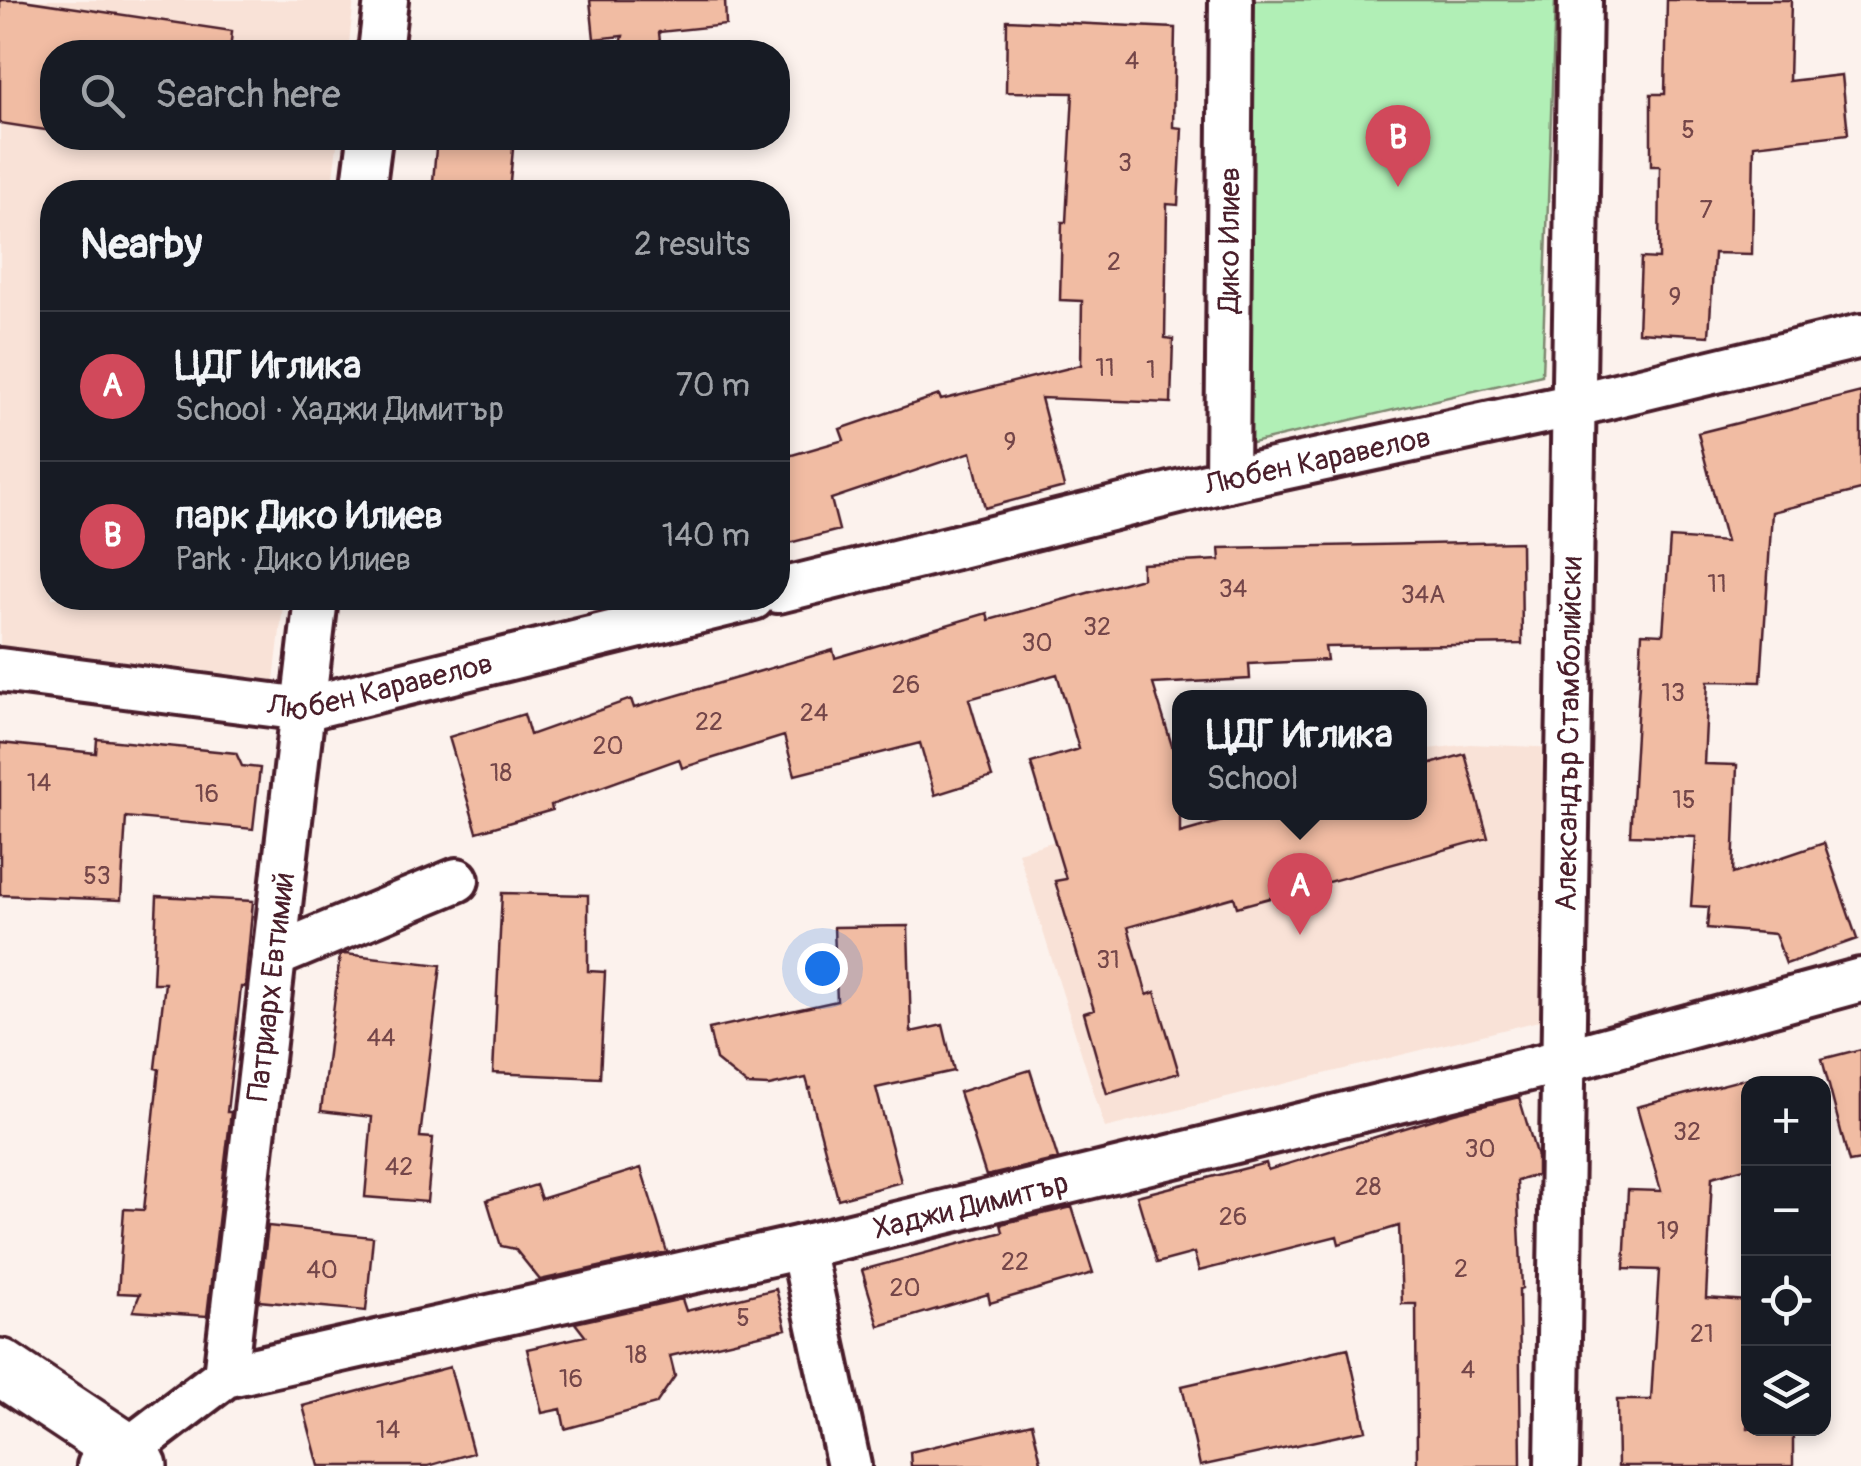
<!DOCTYPE html>
<meta charset="utf-8">
<style>
:root{--surface:#171b24;--page:#20242c;--text:#f1f3f6;--muted:#9ea1a6;--line:#363941;--accent:#d1495b}
body{margin:0;font-family:Pangolin,sans-serif;background:var(--page);color:var(--text)}
.controls{position:absolute;right:30px;bottom:30px;display:grid;overflow:hidden;border-radius:20px;box-shadow:0 5px 15px #0003}
.controls button{width:90px;height:90px;display:grid;place-items:center;padding:0;border:0;border-bottom:2px solid var(--line);background:var(--surface);color:var(--text);font:50px sans-serif}
.you{position:absolute;left:822px;top:968px;width:35px;height:35px;margin:-25px;border:8px solid #fff;border-radius:50%;background:#1a73e8;box-shadow:0 0 0 15px #1a73e833}
.badge{display:grid;place-items:center;width:65px;height:65px;border-radius:50%;background:var(--accent);color:#fff;font-size:32px;font-weight:700}
.pin{position:absolute;translate:-50% -82px;filter:drop-shadow(0 2px 5px #0008)}
.pin::after{content:'';position:absolute;top:52px;width:35px;height:30px;background:inherit;clip-path:polygon(0 0,100% 0,50% 100%)}
.popup{position:absolute;left:1172px;top:690px;width:255px;height:130px;box-sizing:border-box;display:grid;place-content:center;border-radius:20px;background:var(--surface);filter:drop-shadow(0 2px 8px #0005);font-size:32px;white-space:nowrap;color:var(--muted)}
.popup b{font-size:38px;color:var(--text)}
.popup::after{content:'';position:absolute;left:50%;top:100%;margin-left:-20px;border:20px solid transparent;border-top-color:var(--surface)}
.list{margin:0;padding:0;list-style:none}
h2{display:flex;justify-content:space-between;align-items:center;height:130px;margin:0;padding:0 40px;font-size:42px}
h2 small{font-size:32px;font-weight:400;color:var(--muted)}
.list li{display:grid;grid-template-columns:65px 1fr auto;gap:30px;align-items:center;box-sizing:border-box;height:150px;padding:0 40px;border-top:2px solid var(--line)}
.list b{display:block;font-size:38px;white-space:nowrap}
.list p{margin:0;font-size:32px;white-space:nowrap;color:var(--muted)}
.list em{font-size:32px;font-style:normal;color:var(--muted)}
.icon{flex:none;width:55px;height:55px;fill:none;stroke:currentColor;stroke-width:2;stroke-linecap:round;stroke-linejoin:round}
.map{position:relative;flex:none;width:1861px;height:1466px;overflow:hidden}
.search{position:absolute;background:var(--surface);box-shadow:0 5px 15px #0003;left:40px;top:40px;width:750px;height:110px;display:flex;align-items:center;gap:25px;box-sizing:border-box;padding:0 35px;border-radius:40px;color:var(--muted);font-size:38px}
.panel{position:absolute;background:var(--surface);box-shadow:0 5px 15px #0003;left:40px;top:180px;width:750px;height:430px;border-radius:40px}
.map>svg:first-child{display:block}
.built{fill:#f9e2d7}
.green{fill:#b1efb6;stroke:#7e8770;stroke-width:2.5}
.building{fill:#f1bca3;stroke:#4a1f2b;stroke-width:2.5}
.lines{fill:none;stroke-linecap:round;stroke-linejoin:round}
.street-casing{stroke:#4a1f2b;stroke-width:50}
.secondary-casing{stroke:#4a1f2b;stroke-width:62}
.street{stroke:#fff;stroke-width:42}
.secondary{stroke:#fff;stroke-width:55}
.labels{text-anchor:middle;dominant-baseline:central;stroke-width:9;stroke-linejoin:round;paint-order:stroke}
.number-label{font-size:25px;fill:#744649}
.street-label{font-size:30px;fill:#4a1f2b;stroke:#fff}
</style>
<div class="map">
<svg width="1861" height="1466" viewBox="0 0 1861 1466">
<rect width="100%" height="100%" fill="#fcf2ed"/>
<filter id="ink" filterUnits="userSpaceOnUse"><feTurbulence type="fractalNoise" baseFrequency=".01" numOctaves="2"/><feDisplacementMap in="SourceGraphic" scale="20" xChannelSelector="R" yChannelSelector="G"/><feConvolveMatrix kernelMatrix="1 2 1 2 8 2 1 2 1" color-interpolation-filters="sRGB"/></filter>
<g filter="url(#ink)">
<path class="built" d="M0 0H354L348 52H52V138H338L331 192H52V598H284L274 680 0 645Z
M1470 744 1559 748 1555 1017 1105 1128 1018 852 1180 804V812H1420V750Z"/>
<path class="green" d="M1247 0H1555L1542 375 1248 444Z"/>
<path class="building" d="M0 0H23L232 31 230 52H52V131L0 123Z
M590 0H725L726 25 659 32 661 52H619L623 36 594 39Z
M1667 0H1791L1789 81 1842 75 1848 134 1754 145 1752 254 1714 253 1709 336 1638 332 1641 258 1659 259 1660 166H1651V94H1665Z
M1007 20 1175 28 1173 127 1182 128 1178 205 1167 204 1165 338 1173 339 1171 403 1041 398 1064 487 985 508 971 452 831 499 839 530 778 546V459L844 440 840 429 939 395 941 400 1081 365 1082 301 1060 300 1062 222H1066L1073 93 1006 92Z
M437 138H514L509 192H432Z
M1861 392V490L1772 512 1761 682 1708 681 1704 764 1737 765 1733 874 1824 843 1857 939 1786 964 1775 934 1707 928 1709 907 1691 906 1696 837 1630 835 1642 633 1663 634 1670 538 1726 542 1698 433Z
M1521 542 1522 644 1325 647 1327 660 1249 664 1250 679 1153 684 1180 772V833L1254 812H1420V767L1465 754 1488 838 1237 907 1234 897 1128 927 1147 995 1155 992 1179 1073 1107 1094 1084 1013 1094 1010 1055 881 1066 879 1031 763 1079 749 1057 674 969 699 992 777 935 795 920 743 795 775 784 736 682 768 679 759 551 805 552 810 477 832 449 737 524 714 530 735 631 699 634 708 833 650 835 658 987 613 989 620 1142 578V564L1220 560 1219 548Z
M97 739 236 753 242 766 260 768 253 829 126 817 121 900 0 895V743L96 753Z
M502 893 588 895V971L605 972 600 1078 493 1073Z
M157 896 253 901 245 987H241L227 1112H231L207 1316 133 1311 140 1294 118 1293 124 1209 144 1210 159 1069 155 1068 165 983H153Z
M908 926 911 1032 943 1025 954 1071 876 1088 901 1182 838 1199 809 1089 812 1088H809L806 1078 769 1086 747 1085 716 1060 709 1029 837 1001 834 927Z
M345 954 441 965 420 1137 433 1138 427 1202 365 1197 372 1117 321 1111 340 955Z
M1861 1049V1160L1849 1162 1822 1059Z
M1030 1070 1058 1159 986 1176 959 1092Z
M1748 1078V1167L1712 1177 1706 1298 1748 1301V1428H1793V1466H1618L1617 1400H1651L1659 1270 1624 1269 1628 1190 1661 1191 1637 1107Z
M1519 1097 1537 1157V1175L1517 1181 1522 1288 1519 1289 1521 1466H1417L1416 1304H1402L1399 1226 1339 1244 1337 1236 1199 1271 1194 1253 1157 1263 1137 1196 1266 1163 1268 1170 1454 1113Z
M641 1168 667 1252 540 1280 515 1249 501 1246 487 1200 536 1185 541 1199Z
M1072 1207 1093 1273 990 1303 988 1294 879 1326 862 1270 1003 1232 1001 1224Z
M268 1226 373 1237 366 1311 259 1301Z
M776 1289 786 1329 670 1356 675 1376 656 1404 565 1429 561 1409 542 1413 527 1349 585 1336 575 1323 682 1299 686 1311Z
M1348 1348 1366 1430 1200 1466 1182 1386Z
M450 1367 473 1453 428 1466H319L303 1406Z
M1032 1423 1042 1466H911L910 1452Z"/>
<g class="lines">
<defs>
<g id="street">
<path d="M380 52 386 0"/>
<path d="M363 192 370 138"/>
<path id="s1" d="M1227 480 1231 0"/>
<path id="s2" d="M778 591 1227 480 1575 405 1861 336"/>
<path id="s3" d="M0 670 303 709 753 598"/>
<path d="M274 956 457 880"/>
<path d="M802 1247 849 1466"/>
<path id="s4" d="M225 1376 316 598"/>
<path id="s5" d="M99 1466 141 1440 225 1376 802 1247 1566 1060 1861 980"/>
<path id="s6" d="M1557 1466 1580 0"/>
</g>
<path id="secondary" d="M0 1367 125 1450 139 1466"/>
</defs>
<use href="#street" class="street-casing"/>
<use href="#secondary" class="secondary-casing"/>
<use href="#street" class="street"/>
<use href="#secondary" class="secondary"/>
</g>
</g>
<g class="labels">
<g class="number-label">
<text x="1132" y="61">4</text>
<text x="1688" y="130">5</text>
<text x="1125" y="163">3</text>
<text x="1706" y="210">7</text>
<text x="1114" y="262">2</text>
<text x="1675" y="297">9</text>
<text x="1105" y="368">11</text>
<text x="1151" y="370">1</text>
<text x="1010" y="442">9</text>
<text x="1717" y="584">11</text>
<text x="1233" y="589">34</text>
<text x="1423" y="595">34А</text>
<text x="1097" y="627">32</text>
<text x="1037" y="643">30</text>
<text x="906" y="685">26</text>
<text x="1673" y="693">13</text>
<text x="814" y="713">24</text>
<text x="709" y="722">22</text>
<text x="608" y="746">20</text>
<text x="501" y="773">18</text>
<text x="39" y="783">14</text>
<text x="207" y="794">16</text>
<text x="1684" y="800">15</text>
<text x="97" y="876">53</text>
<text x="1108" y="960">31</text>
<text x="381" y="1038">44</text>
<text x="1687" y="1132">32</text>
<text x="1480" y="1149">30</text>
<text x="399" y="1167">42</text>
<text x="1368" y="1187">28</text>
<text x="1233" y="1217">26</text>
<text x="1668" y="1231">19</text>
<text x="1015" y="1262">22</text>
<text x="1461" y="1269">2</text>
<text x="322" y="1270">40</text>
<text x="905" y="1288">20</text>
<text x="743" y="1318">5</text>
<text x="1702" y="1334">21</text>
<text x="636" y="1355">18</text>
<text x="1468" y="1370">4</text>
<text x="571" y="1379">16</text>
<text x="388" y="1430">14</text>
</g>
<g class="street-label">
<text stroke="none"><textPath href="#s1" startOffset="240">Дико Илиев</textPath></text>
<text stroke="none"><textPath href="#s2" startOffset="555">Любен Каравелов</textPath></text>
<text stroke="none"><textPath href="#s3" startOffset="385">Любен Каравелов</textPath></text>
<text stroke="none"><textPath href="#s6" startOffset="732">Александър Стамболийски</textPath></text>
<text stroke="none"><textPath href="#s4" startOffset="392">Патриарх Евтимий</textPath></text>
<text stroke="none"><textPath href="#s5" startOffset="920">Хаджи Димитър</textPath></text>
</g>
</g>
</svg>
<div class="controls">
<button>+</button>
<button>−</button>
<button><svg class="icon" aria-label="locate" viewBox="0 0 24 24"><circle cx="12" cy="12" r="6"/><path d="M12 2v4M12 18v4M2 12h4M18 12h4"/></svg></button>
<button><svg class="icon" aria-label="layers" viewBox="0 0 24 24"><path d="M12 4l9 5-9 5-9-5zM3 14l9 5 9-5"/></svg></button>
</div>
<div class="you"></div>
<div class="pin badge" style="left:1300px;top:935px">A</div>
<div class="popup"><b>ЦДГ Иглика</b>School</div>
<div class="pin badge" style="left:1398px;top:187px">B</div>
<div class="search"><svg class="icon" aria-label="search" viewBox="0 0 24 24"><circle cx="10" cy="10" r="6"/><path d="M15 15l6 6"/></svg>Search here</div>
<section class="panel">
<h2>Nearby<small>2 results</small></h2>
<ul class="list">
<li><span class="badge">A</span><div><b>ЦДГ Иглика</b><p>School · Хаджи Димитър</p></div><em>70 m</em></li>
<li><span class="badge">B</span><div><b>парк Дико Илиев</b><p>Park · Дико Илиев</p></div><em>140 m</em></li>
</ul>
</section>
</div>
